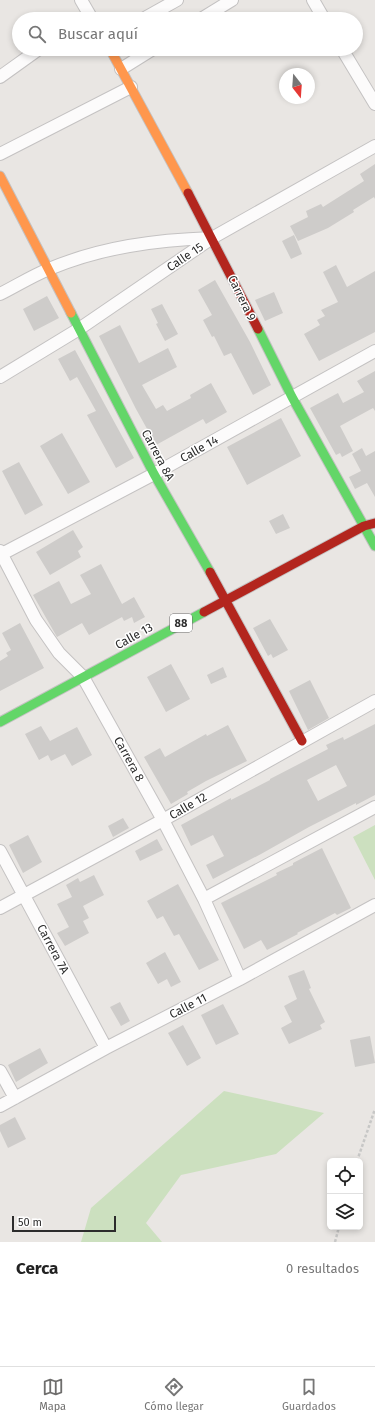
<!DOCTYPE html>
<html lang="es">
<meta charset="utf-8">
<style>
:root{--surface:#fff;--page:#f6f6f6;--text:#222;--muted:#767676;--line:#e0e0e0;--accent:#6e6d6c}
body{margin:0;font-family:"Fira Sans",sans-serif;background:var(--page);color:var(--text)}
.controls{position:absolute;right:12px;bottom:12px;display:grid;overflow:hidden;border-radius:6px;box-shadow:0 2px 6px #0003}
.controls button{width:36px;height:36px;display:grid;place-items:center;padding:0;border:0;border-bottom:1px solid var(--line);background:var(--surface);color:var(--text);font:20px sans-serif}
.compass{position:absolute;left:279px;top:68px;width:36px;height:36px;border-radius:50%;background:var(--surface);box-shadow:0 2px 6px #0003;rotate:163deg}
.scale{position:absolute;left:12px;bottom:10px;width:104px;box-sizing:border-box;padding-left:4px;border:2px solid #2c2c2c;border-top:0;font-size:11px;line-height:14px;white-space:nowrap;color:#2c2c2c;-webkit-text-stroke:3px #fff;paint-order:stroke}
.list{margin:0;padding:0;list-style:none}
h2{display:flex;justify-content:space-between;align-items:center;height:52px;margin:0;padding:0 16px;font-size:17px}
h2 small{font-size:13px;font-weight:400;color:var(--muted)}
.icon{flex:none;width:22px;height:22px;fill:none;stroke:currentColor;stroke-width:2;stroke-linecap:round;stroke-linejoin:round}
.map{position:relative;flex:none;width:375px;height:1242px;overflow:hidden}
.search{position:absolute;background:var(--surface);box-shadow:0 2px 6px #0003;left:12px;right:12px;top:12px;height:44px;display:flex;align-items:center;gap:10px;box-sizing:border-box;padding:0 14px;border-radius:22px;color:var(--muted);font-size:15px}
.sheet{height:124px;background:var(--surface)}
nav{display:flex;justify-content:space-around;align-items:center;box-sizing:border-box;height:56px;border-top:1px solid var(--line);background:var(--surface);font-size:11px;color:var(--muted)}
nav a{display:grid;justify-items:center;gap:2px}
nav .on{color:var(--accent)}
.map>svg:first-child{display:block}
.green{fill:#cce0bf}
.building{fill:#ceccca;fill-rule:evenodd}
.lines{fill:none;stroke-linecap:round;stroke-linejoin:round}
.street-casing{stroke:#c4c2c2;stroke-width:14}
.fast-casing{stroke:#c4c2c2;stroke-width:11}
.slow-casing{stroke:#c4c2c2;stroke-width:11}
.jam-casing{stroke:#c4c2c2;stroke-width:11}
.path{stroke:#c7c7c6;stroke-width:2.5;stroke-dasharray:3 2;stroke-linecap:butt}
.street{stroke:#fcfbfb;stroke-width:12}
.fast{stroke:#63d668;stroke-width:9}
.slow{stroke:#ff974d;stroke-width:9}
.jam{stroke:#b3261e;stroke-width:9}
.labels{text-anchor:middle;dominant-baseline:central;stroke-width:3;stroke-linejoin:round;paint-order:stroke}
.shield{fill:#fff;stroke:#6b6b6b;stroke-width:1}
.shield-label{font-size:11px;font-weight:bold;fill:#2c2c2c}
.street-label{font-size:12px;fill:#2c2c2c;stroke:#fff}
</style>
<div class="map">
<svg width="375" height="1242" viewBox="0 0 375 1242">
<rect width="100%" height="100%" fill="#e9e6e3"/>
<path class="green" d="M375 825V880L353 837Z
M224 1091 324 1113 276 1154 181 1175 146 1223 162 1242H81L91 1208Z"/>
<path class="building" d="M375 164V199L374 197 353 210 354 212 328 228 298 241 290 226 308 217 306 211 321 204 323 207 364 181 360 174Z
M294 235 302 254 291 259 282 241Z
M336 265 347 287 375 271V332L319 361 304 334 320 325 317 320 325 316 321 310 338 302 323 272Z
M215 280 250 342 271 385 253 395 231 353 224 356 214 336 212 337 203 320 212 315 198 290Z
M274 292 283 313 265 321 255 300Z
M47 296 59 318 34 331 23 309Z
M162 304 178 334 165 341 156 324 158 323 151 309Z
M120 325 139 363 168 348 177 367 142 385 156 409 163 405 167 411 191 398 190 395 211 383 227 412 206 424 203 419 156 445 136 409 99 336Z
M75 350 134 458 116 468 87 415 96 411 77 377 70 381 58 359Z
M375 371V411L373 408 340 426 353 451 342 457 340 453 336 455 310 408 338 393 343 403 364 392 357 381Z
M281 418 301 456 247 485 227 447Z
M62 433 90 482 68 494 40 446Z
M362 448 366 456 375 451V497L367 483 355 489 349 477 361 471 352 454Z
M19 462 43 505 25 515 2 471Z
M283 514 290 528 276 534 269 521Z
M73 530 83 547 78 551 81 557 50 575 36 552Z
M101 564 122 604 134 597 145 617 134 623 132 617 124 621 122 617 89 635 82 623 57 637 33 595 59 581 71 604 91 594 80 575Z
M270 619 288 650 273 658 271 654 268 656 253 628Z
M20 623 44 668 0 691V661L8 656 6 653 11 650 2 633Z
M171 664 190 699 166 712 147 677Z
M223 667 227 677 211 684 207 675Z
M310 680 329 718 308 730 289 691Z
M375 724V795L356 805V803L309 827 261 854 213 879 206 865 224 856 213 835 191 846 181 825 231 798V800L270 780V779L328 749 326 745 343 737 344 740ZM336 765 347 786 318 801 307 780Z
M228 725 247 761 206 781 187 792 188 794 171 804 144 757 160 748 165 757 206 734 207 736Z
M41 726 50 741 77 727 92 755 72 766 65 754 51 761 48 755 39 760 25 734Z
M123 818 129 828 113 837 108 826Z
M28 835 42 862 23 873 9 845Z
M157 839 163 850 140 861 135 851Z
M322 848 351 908 337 915 335 913 297 933 298 934 267 950 261 940 244 949 221 903 277 875 276 873 293 865V863Z
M94 875 104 895 83 906 89 918 83 921 89 933 65 946 57 933 69 927 57 904 72 897 66 885 78 878 80 882Z
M178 884 219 960 199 970 179 934 174 936 163 916 157 919 147 901Z
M165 952 181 982 171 987 167 979 158 984 146 963Z
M304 970 311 988 309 989 325 1022 320 1025 322 1029 289 1044 281 1028 292 1022 284 1006 297 999 288 976Z
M120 1002 130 1021 121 1026 110 1007Z
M223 1004 239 1034 216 1045 201 1015Z
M183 1025 201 1058 187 1066 168 1033Z
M370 1036 375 1063 355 1067 350 1040Z
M40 1048 48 1063 16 1082 8 1065Z
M15 1117 26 1139 8 1148 0 1131V1125Z"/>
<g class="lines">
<defs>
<path id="street" d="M81 0 92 19
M313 0 324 19
M143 19 177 0
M201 19 232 0
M342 49 375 104
M121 69 153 49
M0 77 39 49
M0 154 131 87
M0 294C16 286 32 276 49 269 102 247 155 240 212 238
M0 377 79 329 212 238 375 146
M0 551 36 620 59 653 83 677 163 820 204 899 240 979
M0 555 154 474 375 351
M0 851 106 1048
M204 899 375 807
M0 908 163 820 375 701
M0 1071 15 1098
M0 1106 106 1048 240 979 375 905"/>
<path id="fast" d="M71 313 154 474 210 572
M258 329 292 397 375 546
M0 722 204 612"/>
<path id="slow" d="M110 49 188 193
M0 176 71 313"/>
<path id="jam" d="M188 193 258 329
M210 572 302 741
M204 612 364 526 375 523"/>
</defs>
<use href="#street" class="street-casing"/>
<use href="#fast" class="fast-casing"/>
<use href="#slow" class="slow-casing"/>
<use href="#jam" class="jam-casing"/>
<path class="path" d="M357 1161 375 1109
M335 1242 339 1227"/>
<use href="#street" class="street"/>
<use href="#fast" class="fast"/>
<use href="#slow" class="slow"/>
<use href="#jam" class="jam"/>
</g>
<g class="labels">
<rect class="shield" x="170" y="614" width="22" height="18" rx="3"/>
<g class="shield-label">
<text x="181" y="623">88</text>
</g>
<g class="street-label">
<text transform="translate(185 257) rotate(-34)">Calle 15</text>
<text transform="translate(242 298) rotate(64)">Carrera 9</text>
<text transform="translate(199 449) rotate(-29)">Calle 14</text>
<text transform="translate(158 455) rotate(62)">Carrera 8A</text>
<text transform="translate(134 636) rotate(-29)">Calle 13</text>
<text transform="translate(129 759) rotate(61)">Carrera 8</text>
<text transform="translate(188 806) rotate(-30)">Calle 12</text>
<text transform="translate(53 949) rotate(62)">Carrera 7A</text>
<text transform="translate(188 1006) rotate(-27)">Calle 11</text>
</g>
</g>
</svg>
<div class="controls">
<button><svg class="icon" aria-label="locate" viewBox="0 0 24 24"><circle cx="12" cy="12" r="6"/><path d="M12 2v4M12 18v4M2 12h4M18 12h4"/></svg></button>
<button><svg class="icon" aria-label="layers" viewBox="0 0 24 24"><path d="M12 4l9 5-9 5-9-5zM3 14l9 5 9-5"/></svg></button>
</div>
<svg class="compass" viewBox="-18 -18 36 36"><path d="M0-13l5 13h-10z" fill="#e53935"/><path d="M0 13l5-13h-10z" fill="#767676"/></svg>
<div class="scale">50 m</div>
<div class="search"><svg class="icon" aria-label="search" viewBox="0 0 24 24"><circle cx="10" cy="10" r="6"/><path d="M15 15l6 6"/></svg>Buscar aquí</div>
</div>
<section class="sheet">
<h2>Cerca<small>0 resultados</small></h2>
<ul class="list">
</ul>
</section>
<nav>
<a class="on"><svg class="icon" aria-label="map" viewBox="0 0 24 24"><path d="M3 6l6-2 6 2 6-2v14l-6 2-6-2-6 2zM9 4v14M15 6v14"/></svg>Mapa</a>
<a><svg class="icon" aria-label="directions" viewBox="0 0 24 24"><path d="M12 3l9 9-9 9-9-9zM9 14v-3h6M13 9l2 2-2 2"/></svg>Cómo llegar</a>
<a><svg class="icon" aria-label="saved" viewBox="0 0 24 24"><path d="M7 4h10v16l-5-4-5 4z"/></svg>Guardados</a>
</nav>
